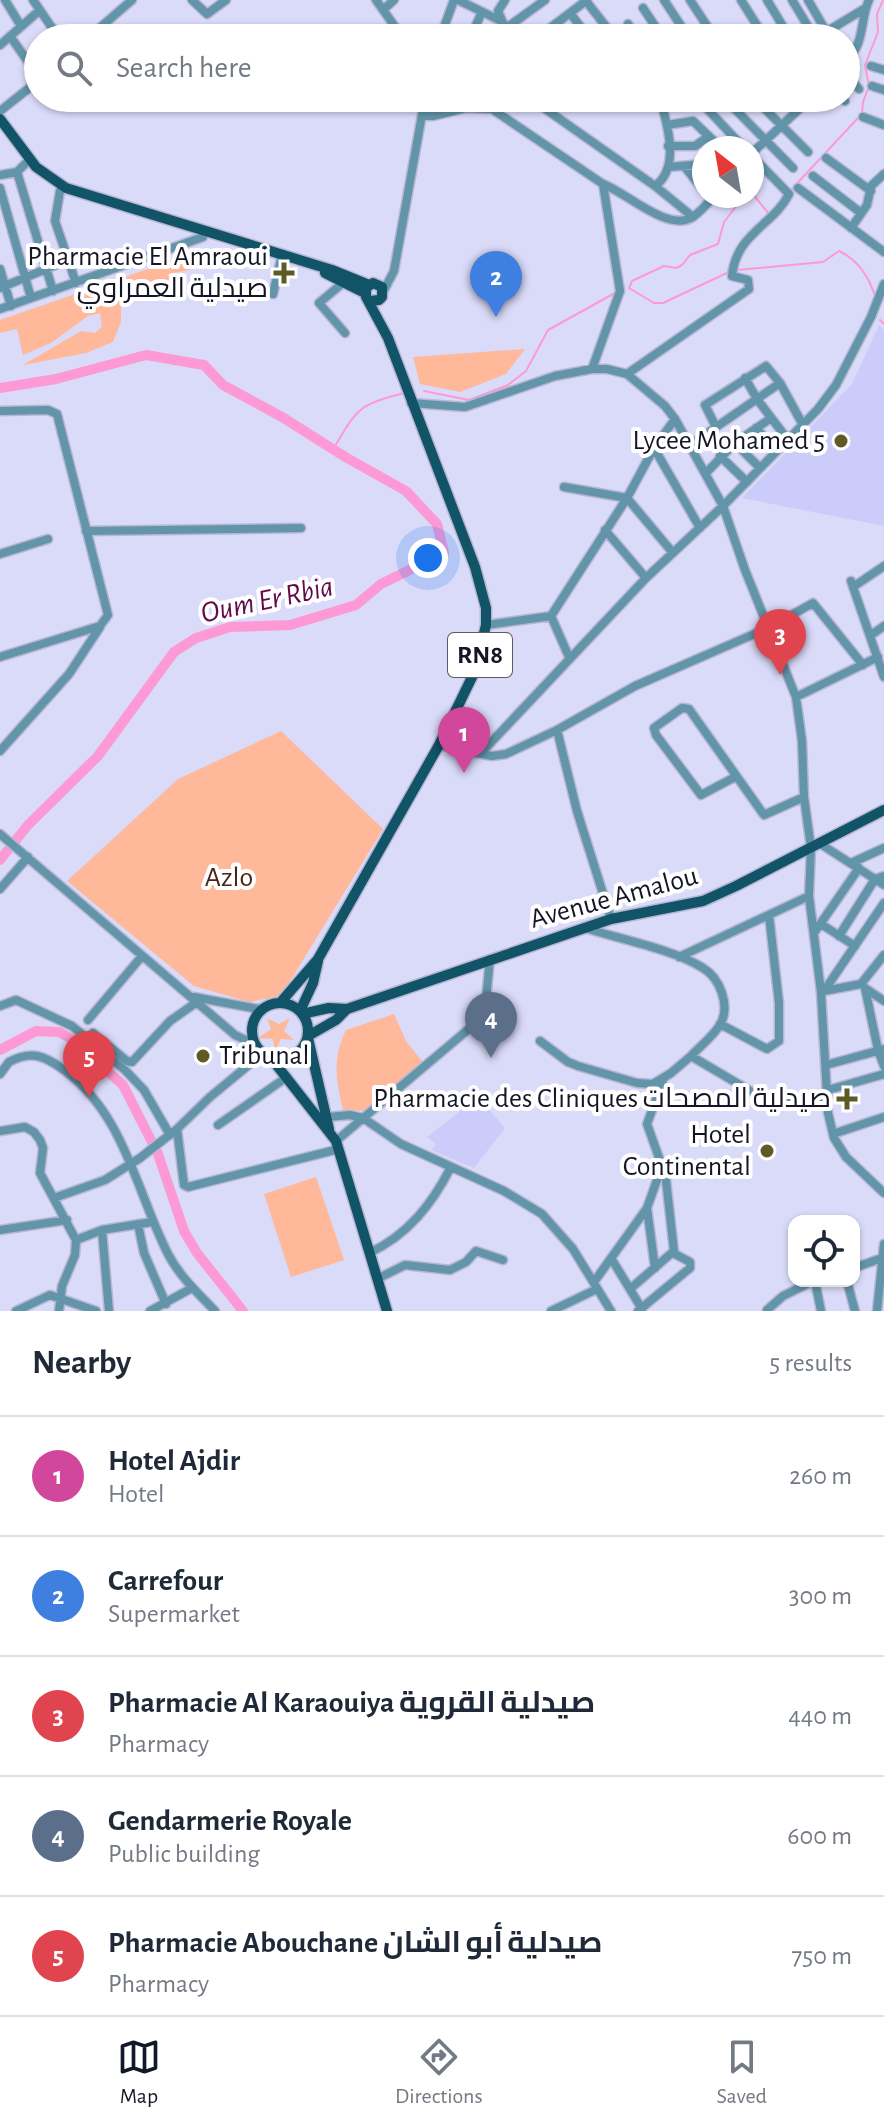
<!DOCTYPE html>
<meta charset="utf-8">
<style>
:root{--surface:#fff;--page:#f6f6f7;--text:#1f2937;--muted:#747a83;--line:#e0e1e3;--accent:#111827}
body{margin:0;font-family:"Alegreya Sans",Cairo,sans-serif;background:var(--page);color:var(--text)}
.controls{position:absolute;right:24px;bottom:24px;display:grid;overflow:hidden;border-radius:16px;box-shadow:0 2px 6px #0004}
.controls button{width:72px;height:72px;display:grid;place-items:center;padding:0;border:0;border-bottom:2px solid var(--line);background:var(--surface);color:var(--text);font:40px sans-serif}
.compass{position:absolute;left:692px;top:136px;width:72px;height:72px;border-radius:50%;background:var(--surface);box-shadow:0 2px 6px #0004;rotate:329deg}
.you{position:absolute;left:428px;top:558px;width:28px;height:28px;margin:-20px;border:6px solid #fff;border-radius:50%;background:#1a73e8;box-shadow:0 0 0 12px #1a73e833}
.badge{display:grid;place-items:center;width:52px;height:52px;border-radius:50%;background:var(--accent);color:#fff;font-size:26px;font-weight:700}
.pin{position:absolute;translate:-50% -66px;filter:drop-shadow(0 2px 4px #0008)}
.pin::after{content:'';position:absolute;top:42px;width:28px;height:24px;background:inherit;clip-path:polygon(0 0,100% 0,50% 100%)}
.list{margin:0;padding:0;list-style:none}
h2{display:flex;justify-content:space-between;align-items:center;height:104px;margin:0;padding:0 32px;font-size:34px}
h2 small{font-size:26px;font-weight:400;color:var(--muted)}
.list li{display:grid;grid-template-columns:52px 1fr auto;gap:24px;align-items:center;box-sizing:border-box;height:120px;padding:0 32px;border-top:2px solid var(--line)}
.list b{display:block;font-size:30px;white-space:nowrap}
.list p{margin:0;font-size:26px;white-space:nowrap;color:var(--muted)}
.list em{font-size:26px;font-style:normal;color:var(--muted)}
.icon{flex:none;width:44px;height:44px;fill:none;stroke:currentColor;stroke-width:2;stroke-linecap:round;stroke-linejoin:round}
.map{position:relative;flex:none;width:884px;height:1311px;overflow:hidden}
.search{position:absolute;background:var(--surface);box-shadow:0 2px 6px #0004;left:24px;right:24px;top:24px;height:88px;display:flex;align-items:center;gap:20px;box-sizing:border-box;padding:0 28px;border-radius:44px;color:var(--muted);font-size:30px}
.sheet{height:704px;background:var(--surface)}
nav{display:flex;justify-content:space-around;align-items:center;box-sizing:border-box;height:112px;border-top:2px solid var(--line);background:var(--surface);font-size:22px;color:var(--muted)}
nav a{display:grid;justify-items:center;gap:4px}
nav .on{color:var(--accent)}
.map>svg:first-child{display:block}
.built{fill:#cbccfa}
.green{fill:#ffb899}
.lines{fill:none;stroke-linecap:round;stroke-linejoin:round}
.stream{stroke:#fd99d4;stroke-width:2}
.river{stroke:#fd99d4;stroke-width:10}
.minor-casing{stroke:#b7b7d3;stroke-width:11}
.major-casing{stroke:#b7b7d3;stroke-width:13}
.minor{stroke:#6295a9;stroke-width:8}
.major{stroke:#115367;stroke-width:10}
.poi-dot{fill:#5e5a26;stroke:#fff;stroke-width:3}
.labels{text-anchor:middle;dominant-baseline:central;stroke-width:8;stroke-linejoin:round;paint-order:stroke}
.shield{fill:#fff;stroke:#5b5b67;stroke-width:2}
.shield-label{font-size:26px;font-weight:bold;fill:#151526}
.poi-label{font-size:28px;fill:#151526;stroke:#fff;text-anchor:end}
.park-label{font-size:28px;fill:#4b2310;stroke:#fff}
.street-label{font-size:28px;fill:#151526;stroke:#fff}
.water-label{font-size:30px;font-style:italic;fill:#630a49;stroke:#fff}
</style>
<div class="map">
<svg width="884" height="1311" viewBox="0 0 884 1311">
<rect width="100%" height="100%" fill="#dadbf9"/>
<path class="built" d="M879 325 884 330V526L742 498 852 384Z
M478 1097 505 1128 474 1168 431 1150 436 1144 427 1137Z"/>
<path class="green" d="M194 253 202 260 199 268 168 274 173 294 131 301 121 306V322L113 342 86 353 23 365 81 331 95 333 102 327 100 313 88 316 51 343 23 355 17 329 0 333V320Z
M525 349 506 374 460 392 420 384 413 357Z
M281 731 383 829 281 996 249 1002 194 986 67 881 178 779Z
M394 1014 406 1041 425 1065 368 1111 343 1110C336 1080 332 1059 346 1030Z
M267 1018 279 1024 290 1018 284 1031 294 1040 281 1039 275 1052 273 1039 258 1038 271 1029Z
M316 1177 344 1260 291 1277 264 1194Z"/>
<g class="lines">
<path class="stream" d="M862 113 863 102 869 86 865 65 878 32 877 14 883 0
M789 192 858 118
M752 193 769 214
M737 270 823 262 839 251C858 260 869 277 875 296
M731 271 663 303H654L629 288 632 281 664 266 676 268 682 265 690 255 718 244 724 222 744 196
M880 320 884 324
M424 391 469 400 508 385 526 371 548 330 615 293
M333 449C358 409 356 405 404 393"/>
<path class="river" d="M0 388 56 379 146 355 204 365 223 385 282 417 347 458 406 491 437 524 444 553 381 584 356 605 290 625 230 627 196 638 174 652 98 756 28 825 0 860
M0 1050 36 1031 59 1032 73 1040 123 1085 158 1154 184 1231 197 1253 243 1311"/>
<defs>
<path id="minor" d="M5 0 21 26
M33 0 59 38
M192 0 207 14 226 0
M376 0 403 38
M458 0 501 21
M505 0 498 11 504 25 509 26 545 0
M664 0 689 38
M690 0 715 38
M741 0 765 38
M767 0 790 38
M792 0 815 38
M808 0 830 38
M586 1 615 38
M643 8 663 38
M383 10 394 0
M570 13 589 38
M555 24 565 38
M628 24 638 38
M826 32 864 9
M10 36 38 76
M88 38 132 0
M440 38 454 0
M470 38 482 12
M498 38 504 25
M537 38 587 0
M0 45 40 10
M846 59C865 47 860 18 869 0
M871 66 884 70
M846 74 859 89
M872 86 884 90
M697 98 744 148
M724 98 793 168
M754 98 808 152
M842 98 845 101
M534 101 655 186C681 167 667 124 660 98
M492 109 603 184C627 193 666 231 691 218 700 213 707 203 715 196
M0 111 38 81
M422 116H433L466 108 492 109 560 98
M863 117 884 125
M667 125 693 121 721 148
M668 146H695L709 136
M752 153 811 98
M826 158 871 191
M684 166 704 191
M669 167 704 164
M17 172 53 291
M0 175 17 172 29 160
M813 176 861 213
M655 186 693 217
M0 188 31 298
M798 188 884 252
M60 191 55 221 76 283
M851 228 867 205 871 186 884 174
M0 269 11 306
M344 282 319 303 345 333
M0 288 82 254
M383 292 394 271 425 98
M273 294 281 259
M0 309 203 237 205 231
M592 369 620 291 603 184
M627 374 749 289 748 280 732 276C736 233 774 225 789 194L752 156
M745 378 757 399 788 440
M411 403 465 407 555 376 592 369H607L627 374 665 406 675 419 723 506 745 570 796 697 802 741 804 797 811 848 809 896 821 992 828 1113 834 1138 846 1157 884 1193
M0 411 48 410 57 414 108 615 100 626 0 657
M716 427 705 405 766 366 780 383 803 425
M756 428 777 451
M735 443 760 468
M690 445 780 383
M654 448 700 528
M720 456 747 482
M706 473 735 443 771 418
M564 487 627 498 673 553
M605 530 646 578
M86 531 301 528
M0 554 48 539
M851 581 884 677
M853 587 884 566
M551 616 627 498 654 448 675 419
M486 625 551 616 569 657
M871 635 884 626
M796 697 878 657
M557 730 577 811 611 919
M439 745 492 756 506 754 557 730 635 686 768 628 813 603 863 665
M0 751 69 674 100 627
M481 753 646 578 723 506 818 409 836 385 871 317 884 284
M735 777 701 795 656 735 654 728 682 708 689 709 764 815 804 797
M0 834 235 1035 254 1044
M819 843 884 885
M851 863 884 848
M0 889 28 857
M821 924 855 946
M585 928C619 939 673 949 703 968 720 978 730 1005 721 1023 715 1035 700 1046 691 1056L769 1102 828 1098
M814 933 859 868
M839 936 875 879 884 876
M679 957 809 896
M865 988 878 1050 884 1066
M865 988 884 1001
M824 991 884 903
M824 991 861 984 884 955
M194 997 258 1009 268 1006
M0 1006 16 1000 72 1026 125 1070 144 1090 170 1135
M88 1020 142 956
M720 1024 767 1049 779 1041V1003L769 915
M93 1033 127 1061 132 1062 170 1021 197 1002
M540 1041 568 1062 578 1066 637 1083 653 1084 671 1073 691 1056
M826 1065 884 1049
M0 1074 9 1062C32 1050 45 1056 64 1070 125 1115 136 1191 168 1254 180 1277 198 1293 215 1311
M828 1090 884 1074
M328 1117 350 1115 363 1118 401 1144 504 1191 542 1214 573 1249 611 1311
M218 1125 287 1077
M177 1129 184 1185 188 1187 339 1149
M0 1131 25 1127 34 1132 40 1140 43 1148 40 1173 76 1240 75 1255 62 1286 59 1311
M833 1134 884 1117
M336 1141 477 1022 485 1009 490 959
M662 1166 647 1124 663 1080
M54 1198 105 1180 140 1158 177 1129 210 1097 262 1054
M647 1208 655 1268
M138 1224 144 1253 166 1304
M0 1230 67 1220
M102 1230 109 1311
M76 1240 102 1230 152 1222
M369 1253C408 1235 432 1204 451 1167
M611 1258 642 1309
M854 1268 882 1258
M377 1279 405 1265 450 1270 466 1262 476 1251 503 1260
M815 1281 821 1311
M847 1281 855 1311
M594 1282 647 1208 662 1166 666 1180 674 1251 630 1289
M767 1310 783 1296 813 1281
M16 1311 50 1295 96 1311
M150 1311 192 1288
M551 1311 597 1289
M638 1311 690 1268V1262L673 1253
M877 1311 884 1244"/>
<path id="major" d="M0 119 36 167 66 188 332 270 369 285
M325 273 365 293
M252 1031a28 28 0 1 1 56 0a28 28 0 1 1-56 0Z
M280 1003 318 959 439 745 475 671 486 625V608L475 567 388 338 366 297V288L373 283 382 287V297L379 300 370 301
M300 1011 313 983 318 961
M302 1014 329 1008 347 1009 611 919 703 901 736 886 884 810
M308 1036 336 1020 347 1009
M308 1038 329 1129
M271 1058 336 1141 387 1311"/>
</defs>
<use href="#minor" class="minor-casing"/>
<use href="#major" class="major-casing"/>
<use href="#minor" class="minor"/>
<use href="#major" class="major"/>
</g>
<g class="poi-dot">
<path d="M280 261h8v8h8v8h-8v8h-8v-8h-8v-8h8z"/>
<circle cx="841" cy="441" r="8"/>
<circle cx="203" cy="1056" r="8"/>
<path d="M843 1087h8v8h8v8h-8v8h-8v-8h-8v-8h8z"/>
<circle cx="767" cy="1151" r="8"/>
</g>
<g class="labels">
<rect class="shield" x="448" y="633" width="64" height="44" rx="6"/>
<g class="shield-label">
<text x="480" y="655">RN8</text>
</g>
<g class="poi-label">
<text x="268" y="257">Pharmacie El Amraoui<tspan x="268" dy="32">صيدلية العمراوي</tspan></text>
<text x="825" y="441">Lycee Mohamed 5</text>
<text x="219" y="1056" text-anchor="start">Tribunal</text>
<text x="831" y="1099">Pharmacie des Cliniques صيدلية المصحات</text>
<text x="751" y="1135">Hotel<tspan x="751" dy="32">Continental</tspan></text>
</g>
<g class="park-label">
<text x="229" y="878">Azlo</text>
</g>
<g class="street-label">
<text transform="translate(614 898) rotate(-15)">Avenue Amalou</text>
</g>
<g class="water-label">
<text transform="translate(267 600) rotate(-12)">Oum Er Rbia</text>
</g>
</g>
</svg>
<div class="controls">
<button><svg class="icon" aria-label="locate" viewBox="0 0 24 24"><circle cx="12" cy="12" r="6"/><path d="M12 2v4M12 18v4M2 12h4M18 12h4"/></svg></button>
</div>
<svg class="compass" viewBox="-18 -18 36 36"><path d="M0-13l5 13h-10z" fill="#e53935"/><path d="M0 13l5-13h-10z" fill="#747a83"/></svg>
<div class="you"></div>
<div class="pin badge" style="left:464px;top:773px;background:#d1479c">1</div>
<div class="pin badge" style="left:496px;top:317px;background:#3f7fe0">2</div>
<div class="pin badge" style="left:780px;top:675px;background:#e0444e">3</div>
<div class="pin badge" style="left:491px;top:1058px;background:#5c6f8a">4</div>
<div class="pin badge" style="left:89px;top:1097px;background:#e0444e">5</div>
<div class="search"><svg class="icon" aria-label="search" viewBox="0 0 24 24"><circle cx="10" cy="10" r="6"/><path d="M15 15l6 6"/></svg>Search here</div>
</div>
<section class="sheet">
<h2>Nearby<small>5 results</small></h2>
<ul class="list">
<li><span class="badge" style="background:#d1479c">1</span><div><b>Hotel Ajdir</b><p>Hotel</p></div><em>260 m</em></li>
<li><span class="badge" style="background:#3f7fe0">2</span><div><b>Carrefour</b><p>Supermarket</p></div><em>300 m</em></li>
<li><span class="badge" style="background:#e0444e">3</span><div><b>Pharmacie Al Karaouiya صيدلية القروية</b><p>Pharmacy</p></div><em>440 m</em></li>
<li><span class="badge" style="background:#5c6f8a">4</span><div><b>Gendarmerie Royale</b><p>Public building</p></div><em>600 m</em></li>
<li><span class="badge" style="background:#e0444e">5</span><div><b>Pharmacie Abouchane صيدلية أبو الشان</b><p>Pharmacy</p></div><em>750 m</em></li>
</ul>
</section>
<nav>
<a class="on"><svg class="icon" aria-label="map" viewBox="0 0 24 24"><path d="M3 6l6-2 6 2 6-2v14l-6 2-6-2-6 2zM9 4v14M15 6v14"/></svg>Map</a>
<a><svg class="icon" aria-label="directions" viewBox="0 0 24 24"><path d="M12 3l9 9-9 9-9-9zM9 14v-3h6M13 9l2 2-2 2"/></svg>Directions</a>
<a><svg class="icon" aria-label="saved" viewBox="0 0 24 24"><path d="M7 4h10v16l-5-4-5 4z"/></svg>Saved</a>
</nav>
